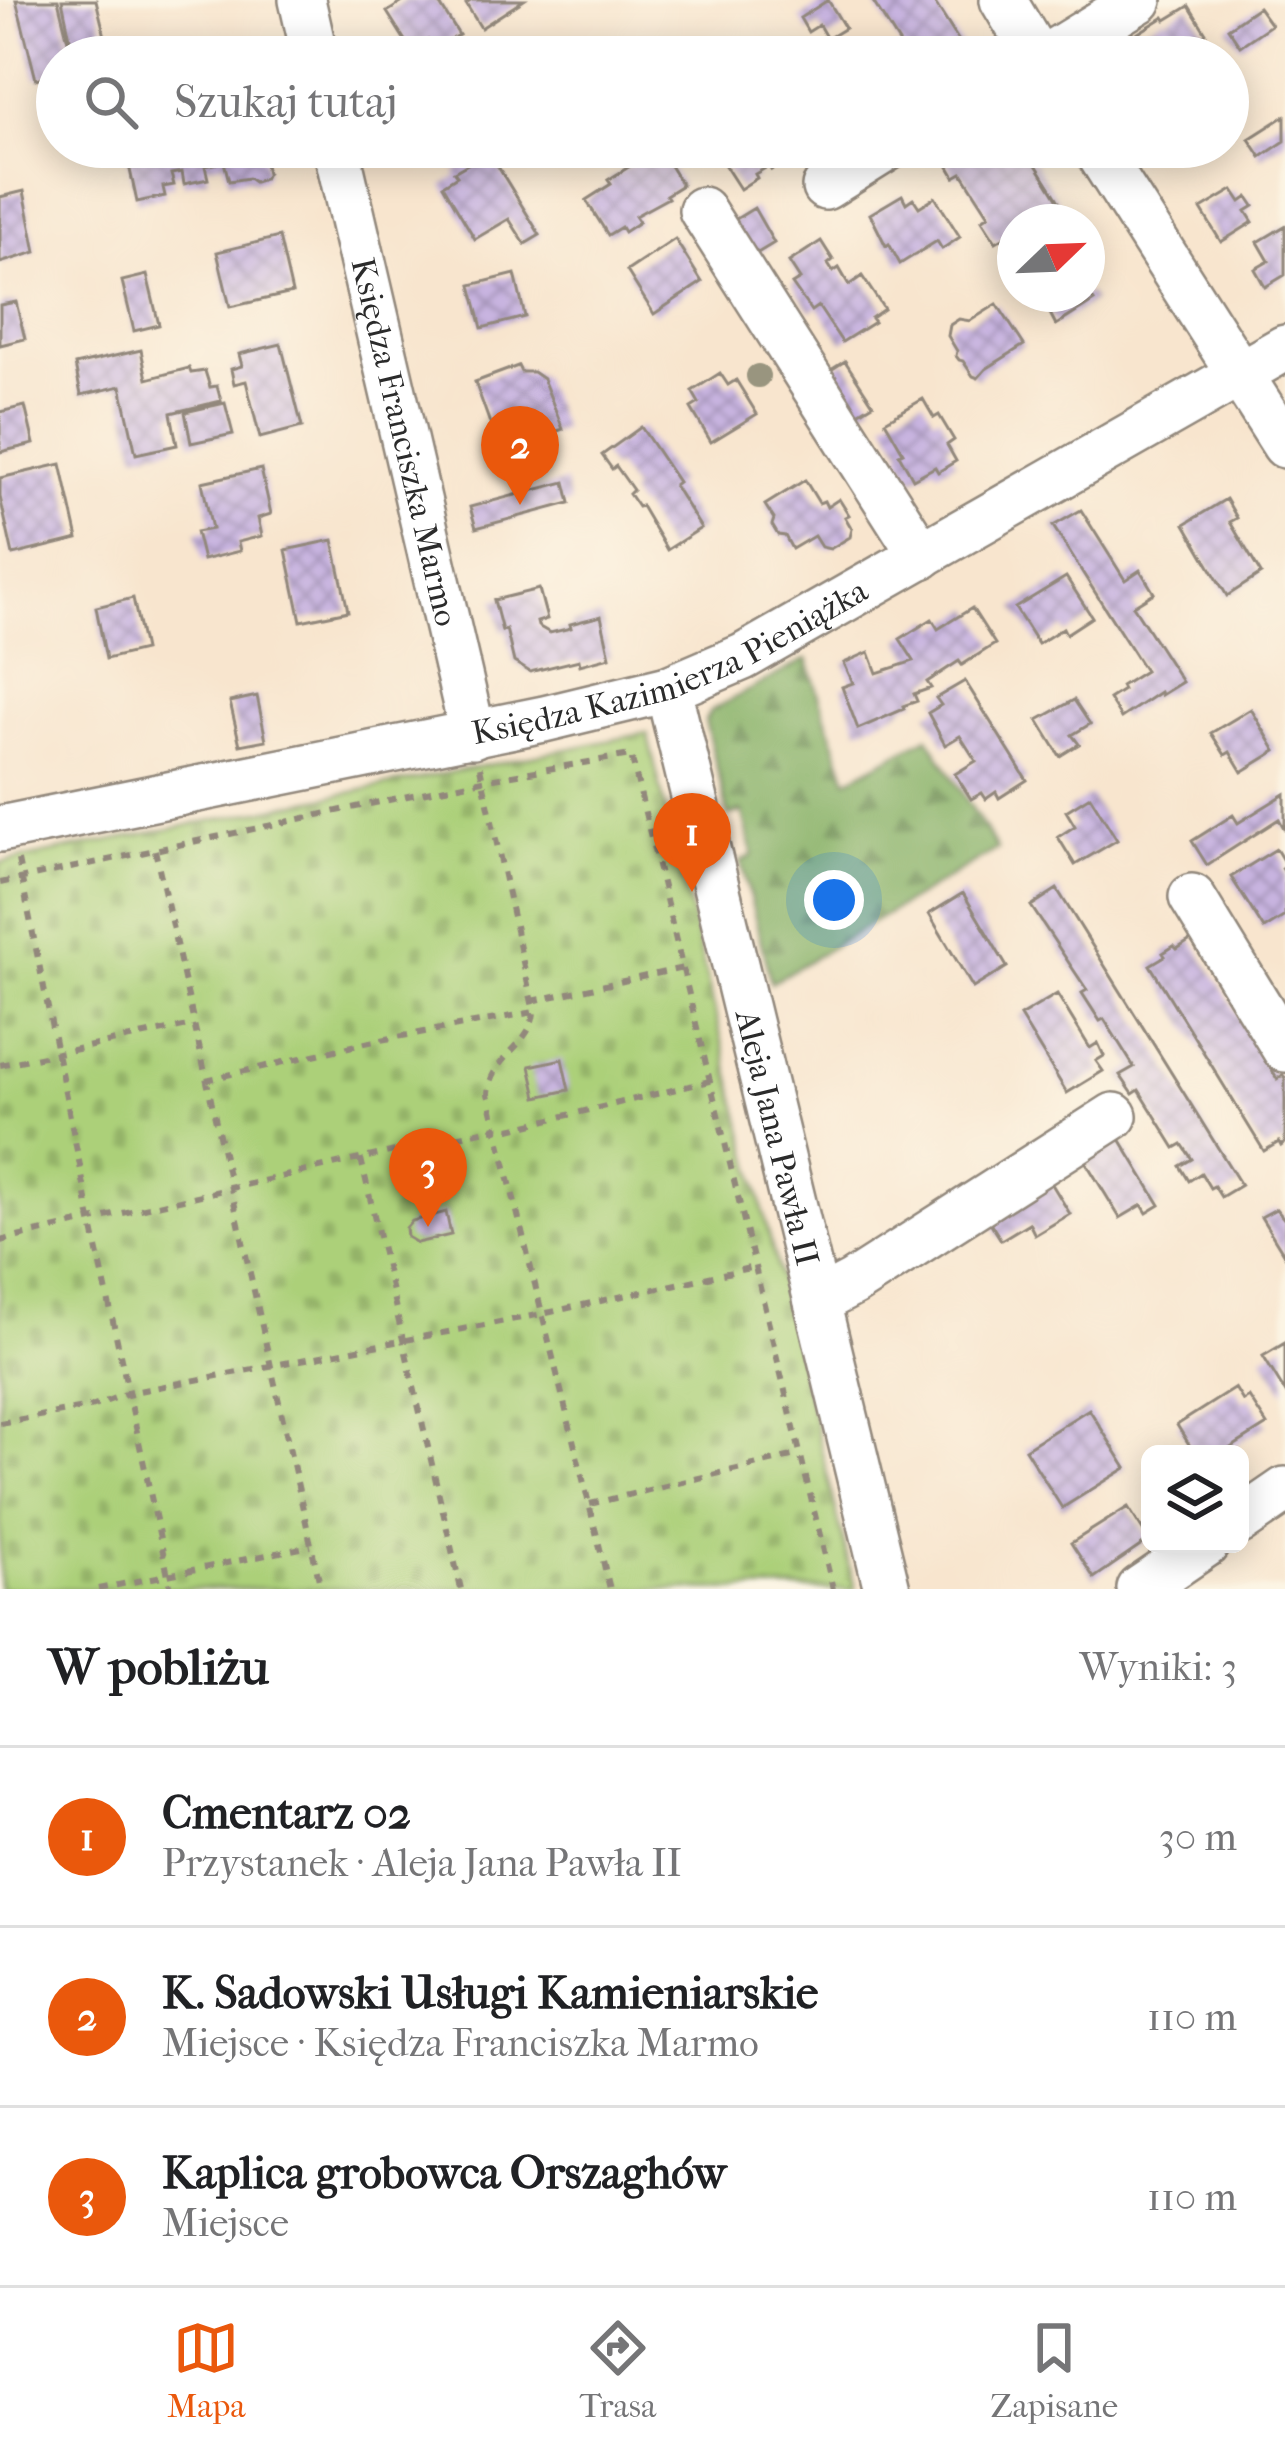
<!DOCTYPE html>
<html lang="pl">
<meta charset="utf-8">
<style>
:root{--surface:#fff;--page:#f6f6f6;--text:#202124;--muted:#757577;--line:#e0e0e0;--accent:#ea580c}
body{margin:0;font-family:"IM FELL French Canon",serif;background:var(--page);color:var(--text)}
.controls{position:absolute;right:36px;bottom:36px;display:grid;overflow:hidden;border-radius:18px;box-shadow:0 6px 30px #0003}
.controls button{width:108px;height:108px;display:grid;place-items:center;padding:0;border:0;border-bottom:3px solid var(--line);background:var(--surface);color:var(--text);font:60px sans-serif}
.compass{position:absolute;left:997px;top:204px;width:108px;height:108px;border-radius:50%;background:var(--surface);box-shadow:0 6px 30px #0003;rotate:67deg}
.you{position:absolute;left:834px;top:900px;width:42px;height:42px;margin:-30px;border:9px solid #fff;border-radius:50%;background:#1a73e8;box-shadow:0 0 0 18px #1a73e833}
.badge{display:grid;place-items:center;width:78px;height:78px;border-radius:50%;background:var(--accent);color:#fff;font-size:39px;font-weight:700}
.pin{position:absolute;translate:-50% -99px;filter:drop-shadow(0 3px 6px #0008)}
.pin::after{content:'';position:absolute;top:63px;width:42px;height:36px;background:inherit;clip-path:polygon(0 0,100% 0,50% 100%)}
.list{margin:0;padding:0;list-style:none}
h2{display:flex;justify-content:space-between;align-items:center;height:156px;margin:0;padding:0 48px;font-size:51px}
h2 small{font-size:39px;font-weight:400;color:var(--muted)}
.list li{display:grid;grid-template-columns:78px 1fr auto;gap:36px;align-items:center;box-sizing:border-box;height:180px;padding:0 48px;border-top:3px solid var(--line)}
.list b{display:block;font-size:45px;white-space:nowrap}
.list p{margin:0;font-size:39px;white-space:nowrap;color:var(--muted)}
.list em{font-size:39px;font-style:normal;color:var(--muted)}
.icon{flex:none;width:66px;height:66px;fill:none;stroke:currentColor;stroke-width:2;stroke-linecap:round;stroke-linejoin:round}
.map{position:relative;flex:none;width:1285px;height:1589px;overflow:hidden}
.search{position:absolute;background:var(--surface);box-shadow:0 6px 30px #0003;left:36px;right:36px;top:36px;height:132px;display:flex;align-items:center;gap:30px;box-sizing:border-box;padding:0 42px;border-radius:66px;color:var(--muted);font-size:45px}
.sheet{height:696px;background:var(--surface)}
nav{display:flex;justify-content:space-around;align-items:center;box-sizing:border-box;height:168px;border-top:3px solid var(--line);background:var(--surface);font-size:33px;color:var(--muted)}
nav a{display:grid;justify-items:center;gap:6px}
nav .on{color:var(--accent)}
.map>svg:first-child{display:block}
.forest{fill:url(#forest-firs);stroke:#5a6e4a;stroke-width:3}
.cemetery{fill:url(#cemetery-stones);stroke:#6c7e52;stroke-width:3}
.building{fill:url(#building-cross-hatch)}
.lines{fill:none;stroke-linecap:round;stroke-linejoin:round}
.minor-casing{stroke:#92887c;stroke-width:50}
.path{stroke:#92887c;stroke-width:6;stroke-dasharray:9 9;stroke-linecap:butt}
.minor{stroke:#fff;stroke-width:45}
.tree{fill:#99957f}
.labels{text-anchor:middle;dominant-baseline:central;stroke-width:12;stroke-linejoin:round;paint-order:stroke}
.street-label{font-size:33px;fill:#2b2b2b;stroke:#fcf5e5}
</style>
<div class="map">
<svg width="1285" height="1589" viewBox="0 0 1285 1589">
<defs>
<pattern id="forest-firs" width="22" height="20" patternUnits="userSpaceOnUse" patternTransform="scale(3)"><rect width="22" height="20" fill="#89b269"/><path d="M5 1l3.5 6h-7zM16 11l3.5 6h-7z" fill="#709157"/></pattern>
<pattern id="cemetery-stones" width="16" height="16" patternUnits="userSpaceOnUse" patternTransform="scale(3)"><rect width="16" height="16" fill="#acd079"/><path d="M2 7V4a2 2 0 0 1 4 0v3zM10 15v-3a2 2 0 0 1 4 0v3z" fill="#94b369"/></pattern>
<pattern id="building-cross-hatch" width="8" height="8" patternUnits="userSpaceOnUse" patternTransform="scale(3)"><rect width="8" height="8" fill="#c8b4e0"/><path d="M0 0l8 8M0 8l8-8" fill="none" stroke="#a393b6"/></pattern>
</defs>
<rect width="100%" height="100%" fill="#fcf5e5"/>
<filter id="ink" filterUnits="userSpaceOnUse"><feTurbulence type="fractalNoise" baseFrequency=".00833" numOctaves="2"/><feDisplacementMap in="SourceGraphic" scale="24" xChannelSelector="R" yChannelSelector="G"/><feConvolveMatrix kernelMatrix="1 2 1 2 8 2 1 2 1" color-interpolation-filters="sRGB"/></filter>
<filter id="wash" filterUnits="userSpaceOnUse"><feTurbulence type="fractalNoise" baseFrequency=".004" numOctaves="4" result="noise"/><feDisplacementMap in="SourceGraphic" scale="48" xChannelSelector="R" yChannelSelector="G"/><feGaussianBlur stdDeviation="2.7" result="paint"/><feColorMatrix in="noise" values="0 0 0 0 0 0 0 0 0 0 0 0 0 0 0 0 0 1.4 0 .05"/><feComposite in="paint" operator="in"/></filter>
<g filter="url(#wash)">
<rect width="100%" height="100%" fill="#f8e5ce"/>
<path class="forest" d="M807 659 847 780 928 737 997 849 771 983 741 861 753 855 742 811 729 816 705 721 710 711Z"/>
<path class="cemetery" d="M647 733 855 1589H0V863Z"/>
<g id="blocks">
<path class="building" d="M16 0H58L72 57H57V74L36 79Z
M62 0H96L110 57H74Z
M406 0H437L459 35 434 49 428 40 411 50 387 12Z
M472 0H524L481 28 466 4Z
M828 0 845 28 827 39 819 25 808 32 800 18Z
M872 0H933L969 57H908Z
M1189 6 1206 33 1193 41 1198 50 1187 57H1138L1127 40 1164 17 1166 20Z
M1258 7 1271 25 1240 46 1228 28Z
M1285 116V141L1261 157 1249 139Z
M166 147H261L267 173 264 179 254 182 248 178 229 181 224 162 205 166 208 179 184 184 182 172 171 174 174 185 163 187 165 196 137 202 127 156Z
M713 147H781L788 159 771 170 769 166 755 174 757 178 740 189Z
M952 147H1025L1060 203 1029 222H1015V231L996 242 982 220 989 215 962 173 955 177 941 153Z
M661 151 682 185 666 195 668 198 635 216 639 222 624 232 621 227 608 235 586 200 611 184 608 180 643 158 645 161Z
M489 152 540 235 525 244 509 219 475 239 443 185 457 176 454 172Z
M1233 190 1241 202 1248 197 1254 206 1246 211 1253 222 1221 242 1201 209Z
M24 191 36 252 0 263V197Z
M902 195 906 203 913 198 919 207 935 197 960 237 942 249 937 241 900 264 889 244 886 246 870 214Z
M754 208 774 243 751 257 728 224Z
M1285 226V275L1265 287 1255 269 1269 261 1258 242Z
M279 237 292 293 230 307 217 252Z
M675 239 702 282 654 314 627 271Z
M821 241 833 260 828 264 833 272 839 268 849 285 862 276 884 309 871 318 874 322 842 342 818 306 811 311 792 284 800 279 789 262Z
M515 274 525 317 482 328 471 285Z
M147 275 159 325 134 331 122 281Z
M1040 294H1089L1094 301 1056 325Z
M16 302 25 339 0 345V305Z
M997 304 1024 345 986 369 978 378 973 376 963 361 959 360 956 356 957 351 948 336 950 325 959 319 970 321Z
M281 344 302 427 260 438 246 381 234 384 231 369 242 366 239 354Z
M141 350 147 379 189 368 191 373 205 371 210 387 217 386 221 401 171 413 177 445 136 454 121 386 81 395 75 365Z
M845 361 873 404 850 418 823 375Z
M518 366 521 372H533L543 379 563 429 500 451 475 382Z
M720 373 728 385 736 380 757 414 711 442 691 408 699 403 692 391Z
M923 399 934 418 939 415 954 440 947 445 956 461 938 472 935 467 913 479 899 454 903 452 885 421Z
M225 403 233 434 191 443 185 412Z
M25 406 34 444 0 452V412Z
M641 427 678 482 674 485 701 528 667 550 641 506 638 507 629 494 633 490 616 466 612 469 602 455Z
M61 464 78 539 13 555 0 497V478Z
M261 469 271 514 258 518 262 536 238 542 240 551 203 560 196 532 212 529 202 482Z
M805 480 819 503 824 501 827 507 839 499 849 515 845 517 852 529 850 537 830 549 821 547 814 536 792 549 785 536 778 535 772 525 774 519 765 505Z
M565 482 570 503 476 528 470 507Z
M1226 499 1237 518 1230 522 1261 574 1227 596 1185 524Z
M1081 510 1125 580 1140 570 1154 593 1133 606 1182 682 1161 695 1160 692 1121 718 1109 699 1123 690 1121 686 1145 671 1053 526Z
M333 540 348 611 301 621 286 550Z
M1066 577 1092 617 1066 634 1063 628 1038 644 1015 608Z
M539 589 547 619 537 622 538 626 550 633 571 628 570 624 601 616 610 657 580 665 579 660 530 672 514 662 506 629 502 631 494 600Z
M133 598 144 650 106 659 96 607Z
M972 608 995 644 962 665 959 661 927 682 931 688 914 694 917 701 903 706 904 709 858 729 842 687 853 683 844 663 869 652 877 673 914 661 900 639 932 619 938 629Z
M965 681 1027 780 999 798 996 792 986 799 982 793 971 799 955 774 976 761 960 736 945 745 928 713 941 705 936 698Z
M257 696 266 740 240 745 230 702Z
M1074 700 1090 724 1072 735 1079 744 1060 756 1038 720Z
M1251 709 1276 751 1242 772 1230 752 1225 755 1211 733Z
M1285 794V830L1279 819 1207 865 1192 841 1233 815 1238 823Z
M1090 796 1117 840 1075 865 1058 837 1075 826 1066 811Z
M1276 849 1285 864 1282 868 1285 873V916L1264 929 1231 877Z
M1057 889 1241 1185 1221 1197 1214 1186 1210 1188 1201 1173 1189 1181 1180 1166 1192 1159 1182 1144 1175 1148 1139 1090 1133 1094 1120 1075 1134 1067 1104 1019 1100 1021 1082 993 1087 990 1031 906Z
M963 893 1007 967 973 988 929 914Z
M1192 939 1277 1079 1283 1075 1285 1078V1143L1281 1146 1279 1142 1264 1151 1150 965 1165 956 1163 953 1174 946 1177 949Z
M1057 994 1090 1048 1098 1043 1104 1056 1096 1061 1103 1071 1067 1093 1020 1016Z
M562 1059 569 1090 537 1097 530 1066Z
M1114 1129 1160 1205 1147 1213 1142 1205 1120 1218 1079 1151Z
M1050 1181 1070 1214 1035 1235 1029 1223 1001 1240 988 1219Z
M1276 1209 1285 1220V1256L1261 1217Z
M446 1212 451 1235 417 1243 407 1237 406 1228 412 1221Z
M1285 1343V1392L1263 1356Z
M1235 1388 1243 1401 1249 1397 1267 1425 1221 1454 1216 1448 1206 1454H1195L1177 1425Z
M1089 1409 1126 1468 1062 1508 1025 1449Z
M1128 1507 1149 1540 1094 1578 1071 1543Z"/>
</g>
</g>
<g filter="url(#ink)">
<use href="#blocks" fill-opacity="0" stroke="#92887c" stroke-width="3"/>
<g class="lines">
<defs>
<g id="minor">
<path d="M302 0 315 57"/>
<path d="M1003 0 1037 57"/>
<path d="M1046 57 1139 0"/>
<path id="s1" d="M336 147 473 735"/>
<path d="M1095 147 1285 445"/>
<path d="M825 187 889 147"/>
<path d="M702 210 922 556"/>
<path id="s2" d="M668 689 887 1589"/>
<path id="s3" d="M0 829 544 719 668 689 743 657 1285 348"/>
<path d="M1192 897 1285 1049"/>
<path d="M817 1302 853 1283 1114 1116"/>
<path d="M1240 1521 1285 1490"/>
<path d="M1140 1589 1206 1544"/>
</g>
</defs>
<use href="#minor" class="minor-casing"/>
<path class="path" d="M480 767 534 1012C532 1045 489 1058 488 1094L610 1589
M155 850 321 1589
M18 860 91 1220 171 1589
M0 883 483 780 631 755 833 1589
M532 1001 683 968
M0 1065 193 1025
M206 1080 370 1042 534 1012
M361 1159 461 1589
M0 1241 495 1128 510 1129 710 1081
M0 1423 94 1406 128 1393 542 1314 754 1267
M590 1504 800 1454
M98 1589 311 1546"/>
<use href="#minor" class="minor"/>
</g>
<circle class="tree" cx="758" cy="376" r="12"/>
</g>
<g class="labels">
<g class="street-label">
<text stroke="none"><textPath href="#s1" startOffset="303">Księdza Franciszka Marmo</textPath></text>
<text stroke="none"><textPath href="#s3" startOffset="693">Księdza Kazimierza Pieniążka</textPath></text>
<text stroke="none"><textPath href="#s2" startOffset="462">Aleja Jana Pawła II</textPath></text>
</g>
</g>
</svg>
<div class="controls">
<button><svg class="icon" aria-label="layers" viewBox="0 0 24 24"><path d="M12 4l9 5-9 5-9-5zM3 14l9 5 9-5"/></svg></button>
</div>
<svg class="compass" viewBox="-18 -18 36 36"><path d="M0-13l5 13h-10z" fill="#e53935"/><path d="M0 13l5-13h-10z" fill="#757577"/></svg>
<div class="you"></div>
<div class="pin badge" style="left:692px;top:892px">1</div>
<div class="pin badge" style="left:520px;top:505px">2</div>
<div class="pin badge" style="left:428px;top:1227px">3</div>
<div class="search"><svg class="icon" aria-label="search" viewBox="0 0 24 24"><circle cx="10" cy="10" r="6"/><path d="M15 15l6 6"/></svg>Szukaj tutaj</div>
</div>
<section class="sheet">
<h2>W pobliżu<small>Wyniki: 3</small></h2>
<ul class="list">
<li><span class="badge">1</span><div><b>Cmentarz 02</b><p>Przystanek · Aleja Jana Pawła II</p></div><em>30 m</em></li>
<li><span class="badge">2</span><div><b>K. Sadowski Usługi Kamieniarskie</b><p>Miejsce · Księdza Franciszka Marmo</p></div><em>110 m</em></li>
<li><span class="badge">3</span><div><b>Kaplica grobowca Orszaghów</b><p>Miejsce</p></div><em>110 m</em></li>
</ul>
</section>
<nav>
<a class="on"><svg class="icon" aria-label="map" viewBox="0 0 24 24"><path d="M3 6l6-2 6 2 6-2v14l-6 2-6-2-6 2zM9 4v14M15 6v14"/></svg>Mapa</a>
<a><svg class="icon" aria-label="directions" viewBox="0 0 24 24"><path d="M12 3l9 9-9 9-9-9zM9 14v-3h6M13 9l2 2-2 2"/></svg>Trasa</a>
<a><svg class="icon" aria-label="saved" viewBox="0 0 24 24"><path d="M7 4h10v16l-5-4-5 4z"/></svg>Zapisane</a>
</nav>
